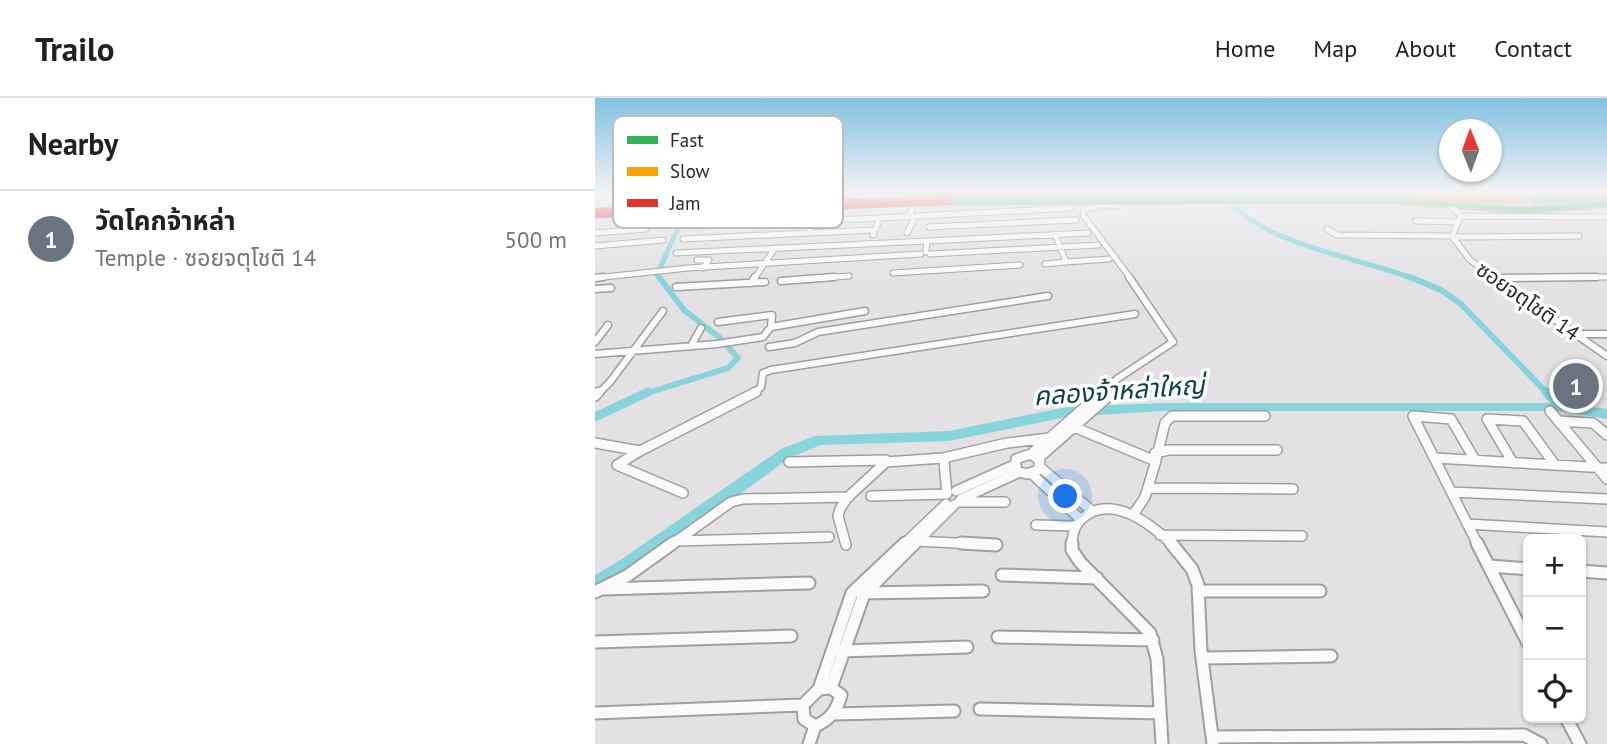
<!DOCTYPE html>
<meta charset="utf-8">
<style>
:root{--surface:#fff;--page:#f6f6f6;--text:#202124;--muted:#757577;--line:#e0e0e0;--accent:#1a73e8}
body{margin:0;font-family:"PT Sans","Noto Sans Thai",sans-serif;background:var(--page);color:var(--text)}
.controls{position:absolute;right:21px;bottom:21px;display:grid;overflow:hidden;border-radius:10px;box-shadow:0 2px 5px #0004}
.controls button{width:63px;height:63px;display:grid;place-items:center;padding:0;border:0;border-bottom:2px solid var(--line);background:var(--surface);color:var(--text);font:35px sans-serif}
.compass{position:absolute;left:844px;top:21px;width:63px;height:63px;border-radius:50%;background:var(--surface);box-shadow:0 2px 5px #0004;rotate:359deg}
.you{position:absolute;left:471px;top:399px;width:24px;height:24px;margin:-18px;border:5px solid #fff;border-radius:50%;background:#1a73e8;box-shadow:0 0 0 10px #1a73e833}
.badge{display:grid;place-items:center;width:46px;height:46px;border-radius:50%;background:var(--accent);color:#fff;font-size:23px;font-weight:700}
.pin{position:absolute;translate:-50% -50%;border:4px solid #fff;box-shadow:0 2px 7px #0006}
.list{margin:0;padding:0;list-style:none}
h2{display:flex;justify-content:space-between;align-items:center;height:91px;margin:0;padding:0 28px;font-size:30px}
h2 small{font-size:23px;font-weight:400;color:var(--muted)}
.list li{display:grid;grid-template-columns:46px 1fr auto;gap:21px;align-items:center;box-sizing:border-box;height:98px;padding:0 28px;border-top:2px solid var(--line)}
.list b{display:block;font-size:26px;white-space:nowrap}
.list p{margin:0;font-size:23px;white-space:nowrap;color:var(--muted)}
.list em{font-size:23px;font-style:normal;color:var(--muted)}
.icon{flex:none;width:38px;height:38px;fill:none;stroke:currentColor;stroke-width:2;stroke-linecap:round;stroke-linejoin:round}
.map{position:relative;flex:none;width:1012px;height:646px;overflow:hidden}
header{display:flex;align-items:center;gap:42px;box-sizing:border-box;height:98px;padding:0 35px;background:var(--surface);border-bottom:2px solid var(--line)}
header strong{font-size:33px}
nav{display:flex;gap:38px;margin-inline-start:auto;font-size:24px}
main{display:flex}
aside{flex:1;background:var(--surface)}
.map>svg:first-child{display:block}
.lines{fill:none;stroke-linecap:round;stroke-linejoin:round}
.canal-far2{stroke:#87d4da;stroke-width:5}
.canal-far1{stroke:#87d4da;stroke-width:6}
.canal{stroke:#87d4da;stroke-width:9}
.river{fill:#87d4da;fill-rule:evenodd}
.street-far3-casing{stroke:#9f9ea0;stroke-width:7}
.street-far2-casing{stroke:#9f9ea0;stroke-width:9}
.street-far1-casing{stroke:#9f9ea0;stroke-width:12}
.street-casing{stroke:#9f9ea0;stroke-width:15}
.fast-casing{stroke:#9f9ea0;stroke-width:4}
.slow-casing{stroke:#9f9ea0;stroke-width:4}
.street-far3{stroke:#fbfafb;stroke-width:5}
.street-far2{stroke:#fbfafb;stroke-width:6}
.street-far1{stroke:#fbfafb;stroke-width:9}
.street{stroke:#fbfafb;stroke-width:11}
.fast{fill:#30b455;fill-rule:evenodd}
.slow{fill:#ff9f0a;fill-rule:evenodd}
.fast-bridge-casing{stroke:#b4a39f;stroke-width:11;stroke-linecap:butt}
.jam-bridge-casing{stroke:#b4a39f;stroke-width:11;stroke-linecap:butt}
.fast-bridge{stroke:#30b455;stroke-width:10}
.jam-bridge{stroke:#e5322d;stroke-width:10}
.labels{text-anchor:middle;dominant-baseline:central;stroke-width:7;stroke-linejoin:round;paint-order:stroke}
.far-street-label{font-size:21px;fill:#2a282a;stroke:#fff}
.water-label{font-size:26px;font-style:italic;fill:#0e4245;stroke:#fff}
.key{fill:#fff;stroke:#bfbebf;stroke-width:2}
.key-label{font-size:19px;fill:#2a282a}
</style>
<header>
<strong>Trailo</strong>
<nav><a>Home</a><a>Map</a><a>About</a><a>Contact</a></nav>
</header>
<main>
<aside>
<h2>Nearby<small></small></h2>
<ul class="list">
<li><span class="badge" style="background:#6b7280">1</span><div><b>วัดโคกจ้าหล่า</b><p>Temple · ซอยจตุโชติ 14</p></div><em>500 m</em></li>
</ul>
</aside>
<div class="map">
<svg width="1012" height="646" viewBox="0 0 1012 646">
<rect width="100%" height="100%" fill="#e3e1e4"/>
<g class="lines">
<path class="canal-far2" d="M630 93C651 144 771 161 819 181
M65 181 62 177 99 93"/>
<path class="canal-far1" d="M815 179 846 192 866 206 953 296
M49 296 133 270 143 260 125 240 89 212 64 179"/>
<path class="canal" d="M951 294 966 309
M0 319 53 294"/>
<path class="river" d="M567 305H966L1012 311V321L966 313H567L472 319 354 343 226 347 196 359 36 475 0 495V477L24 463 186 351 220 338 354 333 472 309Z"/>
<defs>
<path id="street-far3" d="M34 97 62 95
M530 102 526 108H502L489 112 488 117 536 181
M19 107 74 104
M19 107 38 93
M855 107 866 118 857 138 875 162 902 181
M866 118 1012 119
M313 119 326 93
M209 123 215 115
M221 123 213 135 280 132
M821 123 864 124
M100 128 285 120
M104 128 118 116
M334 129 481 122
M732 131 742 137 857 138
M0 135 51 131
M312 135 321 118
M278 137 285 120 476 110
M858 139 984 138
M88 141 213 135
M332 143 493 135
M0 148 68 142
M81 155 332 143 331 154
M335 156 503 147
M102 162H114L108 170
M471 164 514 161
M450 166 471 164 460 136
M298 175 425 167
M0 180 93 170 326 156
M902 180 1012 179
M159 181 180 150
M215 181 254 178"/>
<path id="street-far2" d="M899 179 1012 258
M0 180 8 179
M902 180 1001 179
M186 183 239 179
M156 185 160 179
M81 189 170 184
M0 191 16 190
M176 229 270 213
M981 236H1012
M0 244 13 227
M96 248 106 230
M174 249 200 245 223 234 453 198
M0 256 122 246 168 239 176 229 177 217 123 224
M3 296 15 284 68 213
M159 296 166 289 168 275 176 272 540 216
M507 296 513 294
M514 296 516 287 522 281 578 244 534 179"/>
<path id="street-far1" d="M0 298 4 294
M955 313 1012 381
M963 323 998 325 1012 337
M479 329 558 362 560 366 550 399 538 417
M0 345 45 353 161 294
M45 353 22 367 88 395
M560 355 574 352H682
M436 356 505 296 513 294
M436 356 445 363 443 372 432 376 421 373V361Z
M444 360 513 299 514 294
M840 360 1012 370
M880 362 856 321 818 318 883 447
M194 364 291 362
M918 365 892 321 928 323 960 367
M560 366 570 325 577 318H670
M445 369 497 413
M436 375 485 421
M553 390 698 391
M361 393 419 367
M856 394 1012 401
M276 398 352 396 349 364
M366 401 425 374
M364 404H410
M872 426 1012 434
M441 427 480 428
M565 437 707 438
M80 443 234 439
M320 443 401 447
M76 447 136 404 148 401 254 399
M251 447 243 418 245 411 252 400 291 364 348 360 412 345 454 340
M308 447 351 406
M319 447 359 407
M477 447C477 432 482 422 495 415 524 400 558 428 578 447"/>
<path id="street" d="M366 445 401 447
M477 445V452L485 464 555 535 562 561 567 646
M576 445 597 471 603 487 606 553 618 646
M882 445 933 545
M895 468 933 471
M986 473 1012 475
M407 477 502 480
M8 491 214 485
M603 493H725
M0 494 32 478 78 445
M266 495 388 493
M403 539 558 542
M0 544 196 538
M246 553 372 549
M607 560 736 558
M236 590 269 496 320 445
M236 590 246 597C242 612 235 622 220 628L209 621 208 607 224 591Z
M224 591 257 495 310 445
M385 611 565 615
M0 615 208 607
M240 616 359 613
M971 620 985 646
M617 639 929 637 946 646
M214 646 220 628"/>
<path id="fast" d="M1012 98V102L938 104 935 102 938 100Z
M799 101 928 110 1012 104V108L928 114 797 104 796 103Z"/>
<path id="slow" d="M387 93H393L392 96 406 102 403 104 386 98Z
M811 98 929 100 932 102 929 104 809 101 808 100Z"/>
</defs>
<use href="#street-far3" class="street-far3-casing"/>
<use href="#street-far2" class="street-far2-casing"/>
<use href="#street-far1" class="street-far1-casing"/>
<use href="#street" class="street-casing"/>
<use href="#fast" class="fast-casing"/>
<use href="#slow" class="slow-casing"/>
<use href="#street-far3" class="street-far3"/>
<use href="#street-far2" class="street-far2"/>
<use href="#street-far1" class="street-far1"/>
<use href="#street" class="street"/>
<use href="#fast" class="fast"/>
<use href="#slow" class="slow"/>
<defs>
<path id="fast-bridge" d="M353 102 811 100"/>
<path id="jam-bridge" d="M0 115 353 102"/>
</defs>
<use href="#fast-bridge" class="fast-bridge-casing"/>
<use href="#jam-bridge" class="jam-bridge-casing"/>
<use href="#fast-bridge" class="fast-bridge"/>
<use href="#jam-bridge" class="jam-bridge"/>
</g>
<linearGradient id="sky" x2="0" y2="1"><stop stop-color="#81c1e2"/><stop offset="0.51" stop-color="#f2f2f3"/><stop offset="1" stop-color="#f2f2f3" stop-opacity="0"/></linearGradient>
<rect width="1012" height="183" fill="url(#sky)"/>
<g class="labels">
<g class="far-street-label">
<text transform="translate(933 203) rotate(35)">ซอยจตุโชติ 14</text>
</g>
<g class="water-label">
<text transform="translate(524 292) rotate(-4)">คลองจ้าหล่าใหญ่</text>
</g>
</g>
<rect x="18" y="18" width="230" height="112" rx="10" class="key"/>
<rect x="32" y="38" width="31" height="8" fill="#30b455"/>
<rect x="32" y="69" width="31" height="9" fill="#ff9f0a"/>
<rect x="32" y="101" width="31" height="8" fill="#e5322d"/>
<g class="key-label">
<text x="75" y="49">Fast</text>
<text x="75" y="80">Slow</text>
<text x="75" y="112">Jam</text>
</g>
</svg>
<div class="controls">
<button>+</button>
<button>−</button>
<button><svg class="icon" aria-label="locate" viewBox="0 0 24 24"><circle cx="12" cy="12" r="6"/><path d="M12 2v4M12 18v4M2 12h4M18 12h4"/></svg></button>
</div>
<svg class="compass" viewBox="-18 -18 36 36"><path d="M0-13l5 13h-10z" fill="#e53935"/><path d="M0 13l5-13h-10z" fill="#757577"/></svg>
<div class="you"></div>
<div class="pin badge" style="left:981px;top:288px;background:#6b7280">1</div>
</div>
</main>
